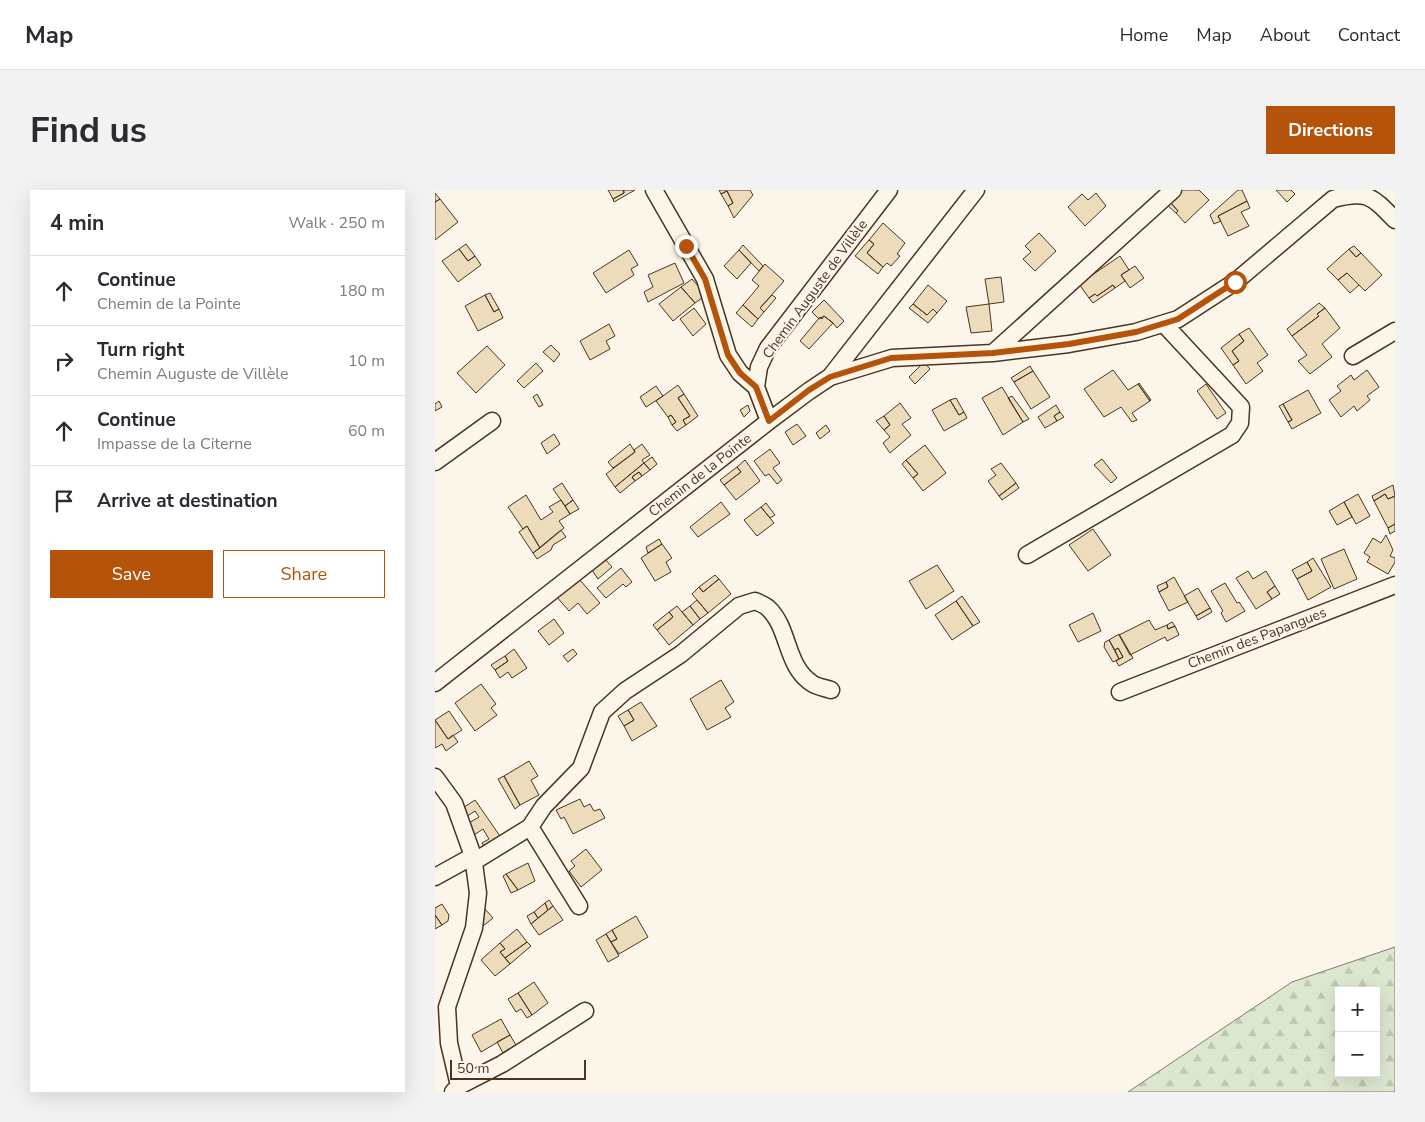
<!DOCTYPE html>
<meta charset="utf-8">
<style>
:root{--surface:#fff;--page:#f2f2f3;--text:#2b2b33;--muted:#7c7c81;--line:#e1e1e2;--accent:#b45309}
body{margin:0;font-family:"Nunito Sans",sans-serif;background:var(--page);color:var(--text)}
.controls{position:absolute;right:15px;bottom:15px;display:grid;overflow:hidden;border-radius:0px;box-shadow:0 5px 20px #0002}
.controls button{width:45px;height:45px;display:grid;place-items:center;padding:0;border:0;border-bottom:1px solid var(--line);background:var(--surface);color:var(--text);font:25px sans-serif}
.scale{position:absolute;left:15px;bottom:12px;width:136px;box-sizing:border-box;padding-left:5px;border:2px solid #4a3520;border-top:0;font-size:14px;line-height:18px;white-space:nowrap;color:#4a3520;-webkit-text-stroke:4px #fbf6e9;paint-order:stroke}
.stop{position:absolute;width:15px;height:15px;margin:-11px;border:4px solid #b45309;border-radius:50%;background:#fff}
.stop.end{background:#b45309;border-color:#fff;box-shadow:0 1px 5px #0008}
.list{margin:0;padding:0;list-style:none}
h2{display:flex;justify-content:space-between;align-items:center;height:65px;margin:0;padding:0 20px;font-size:21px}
h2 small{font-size:16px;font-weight:400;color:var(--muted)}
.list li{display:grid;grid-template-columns:32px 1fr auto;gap:15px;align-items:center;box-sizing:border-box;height:70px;padding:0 20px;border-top:1px solid var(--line)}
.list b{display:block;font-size:19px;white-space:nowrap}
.list p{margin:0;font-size:16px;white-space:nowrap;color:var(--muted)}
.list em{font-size:16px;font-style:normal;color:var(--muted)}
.actions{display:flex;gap:10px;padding:15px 20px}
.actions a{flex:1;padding:11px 0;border:1px solid var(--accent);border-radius:0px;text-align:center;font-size:18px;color:var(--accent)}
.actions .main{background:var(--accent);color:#fff}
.icon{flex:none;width:28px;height:28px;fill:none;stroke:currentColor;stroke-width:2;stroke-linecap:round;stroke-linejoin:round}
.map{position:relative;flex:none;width:960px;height:902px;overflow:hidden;border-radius:0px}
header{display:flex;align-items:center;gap:30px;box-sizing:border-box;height:70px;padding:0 25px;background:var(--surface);border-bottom:1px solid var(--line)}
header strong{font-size:24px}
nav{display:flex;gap:28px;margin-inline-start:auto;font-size:18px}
.intro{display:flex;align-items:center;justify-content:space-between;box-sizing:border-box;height:120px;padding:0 30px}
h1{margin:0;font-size:35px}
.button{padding:12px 22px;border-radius:0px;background:var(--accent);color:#fff;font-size:18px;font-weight:700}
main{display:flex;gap:30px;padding:0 30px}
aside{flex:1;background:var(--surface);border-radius:0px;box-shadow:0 5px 20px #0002}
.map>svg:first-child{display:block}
.forest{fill:url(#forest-firs);stroke:#887966;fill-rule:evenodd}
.building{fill:#ecdcbc;stroke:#4a3520}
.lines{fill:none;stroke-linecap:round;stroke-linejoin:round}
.minor-casing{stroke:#4a3520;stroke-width:19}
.minor{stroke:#fbf6e9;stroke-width:16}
.route{stroke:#b45309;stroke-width:6}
.labels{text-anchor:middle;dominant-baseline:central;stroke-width:4;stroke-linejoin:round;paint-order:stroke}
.street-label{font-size:14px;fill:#4a3520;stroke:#fbf6e9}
</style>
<header>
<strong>Map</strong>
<nav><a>Home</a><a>Map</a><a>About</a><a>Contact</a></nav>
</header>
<div class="intro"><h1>Find us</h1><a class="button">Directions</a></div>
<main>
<aside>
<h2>4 min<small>Walk · 250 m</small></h2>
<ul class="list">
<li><svg class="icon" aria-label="ahead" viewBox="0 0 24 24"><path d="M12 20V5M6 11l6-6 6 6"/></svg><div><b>Continue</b><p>Chemin de la Pointe</p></div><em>180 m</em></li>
<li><svg class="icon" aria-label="right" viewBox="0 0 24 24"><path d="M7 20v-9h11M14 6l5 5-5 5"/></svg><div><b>Turn right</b><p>Chemin Auguste de Villèle</p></div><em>10 m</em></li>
<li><svg class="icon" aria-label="ahead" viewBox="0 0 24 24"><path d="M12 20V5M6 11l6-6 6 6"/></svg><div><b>Continue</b><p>Impasse de la Citerne</p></div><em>60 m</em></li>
<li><svg class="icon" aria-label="arrive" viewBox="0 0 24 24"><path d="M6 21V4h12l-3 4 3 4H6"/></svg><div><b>Arrive at destination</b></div></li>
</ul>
<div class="actions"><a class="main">Save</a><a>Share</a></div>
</aside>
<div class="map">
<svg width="960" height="902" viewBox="0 0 960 902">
<defs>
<pattern id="forest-firs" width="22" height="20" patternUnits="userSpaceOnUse" patternTransform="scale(1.25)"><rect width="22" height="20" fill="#dce7d0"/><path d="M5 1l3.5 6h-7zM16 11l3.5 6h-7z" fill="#bec7b2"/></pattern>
</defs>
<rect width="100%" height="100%" fill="#fbf6e9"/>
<path class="forest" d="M960 757V902H693L857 792ZM904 801H941V883H904Z"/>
<path class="building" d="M173 0H189V3L178 9Z
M188 0H200L179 12 178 9 189 3Z
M284 0H315L318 5 299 28 293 16 298 13 292 1 286 4Z
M747 0H764L774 10 750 33 741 23 743 21 735 12Z
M803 0H807L812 11 783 26 786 31 779 34 775 25Z
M841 0H856L860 4 852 12Z
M292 1 298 13 293 16 286 4Z
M0 3 5 9 0 12Z
M661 3 671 16 650 36 633 17 647 4 653 10Z
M5 9 23 32 0 50V12Z
M812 11 815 18 806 22 814 36 793 46 783 26Z
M735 12 743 21 741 23 732 15Z
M448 33 470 53 462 64 465 66 456 76 452 73 448 77 432 63 439 54 434 50Z
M604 43 621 61 600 81 588 69 596 62 590 56Z
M434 50 439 54 432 63 448 77 443 84 420 66Z
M31 54 40 66 33 71 24 59Z
M308 55 328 76 324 81 304 60Z
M919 56 926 63 921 67 914 59Z
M24 59 33 71 40 66 46 75 23 92 7 71Z
M914 59 921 67 926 63 947 85 930 101 912 83 903 90 892 79Z
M194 60 203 75 196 79 199 85 171 103 158 83Z
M304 60 316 73 302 89 289 76Z
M685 66 694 80 686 85 690 91 680 98 678 95 662 106 660 104 654 108 644 94Z
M240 73 249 93 213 112 209 102 218 97 213 85Z
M330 74 349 91 325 118 329 122 323 129 308 115 324 96 317 90Z
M700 76 709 88 695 98 686 85Z
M912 83 924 95 915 103 903 90Z
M566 87 569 112 554 114 550 89Z
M257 89 271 105 260 113 246 97Z
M493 95 512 111 502 123 498 119 492 125 478 114Z
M678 95 680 98 658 113 654 108 660 104 662 106Z
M246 97 260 113 238 131 224 114Z
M55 103 64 119 59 122 50 105Z
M50 105 59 122 64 119 68 128 43 141 30 116Z
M337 105 341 108 329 122 325 118Z
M389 110 409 131 402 138 398 133 389 126 384 129 377 122Z
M884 113 890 118 882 124 884 126 857 146 852 139Z
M478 114 492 125 498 119 502 123 493 133 474 118Z
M554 114 557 141 536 143 531 117Z
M308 115 323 129 317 137 301 123Z
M259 118 271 134 258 146 245 129Z
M890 118 905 138 887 154 897 167 875 184 863 171 872 165 857 146 884 126 882 124Z
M389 126 398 133 374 159 365 151 385 127 387 129Z
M174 134 180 146 171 151 175 159 155 170 145 151Z
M814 138 833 165 822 173 828 181 811 194 798 175 804 171 797 161 809 151 804 144Z
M804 144 809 151 797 161 804 171 798 175 786 158Z
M116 155 125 164 119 172 108 162Z
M52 156 70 175 41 203 22 183Z
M489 172 495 179 480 194 474 187Z
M101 173 108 181 89 198 82 191Z
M595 176 598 181 579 192 576 188Z
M678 180 693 200 703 194 715 211 697 223 702 230 697 232 686 217 669 227 649 199Z
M932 180 944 197 932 206 935 210 922 221 919 216 906 227 894 210 906 201 902 196 916 185 919 190Z
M598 181 615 207 596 219 579 192Z
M704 193 716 210 715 211 703 194Z
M771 194 791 223 782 229 762 201Z
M243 195 249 204 243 208 255 226 248 230 251 235 242 241 237 235 241 232 236 225 233 227 221 211Z
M221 196 228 206 211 217 205 207Z
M567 197 588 232 568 245 547 208Z
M873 200 886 223 857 239 853 232 857 230 848 214Z
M102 204 108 215 104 217 98 207Z
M249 204 263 226 251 235 248 230 255 226 243 208Z
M577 206 594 229 588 232 573 208Z
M521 208 529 222 524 225 515 210Z
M515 210 524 225 529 222 532 228 509 241 497 220Z
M4 211 7 217 0 221V214Z
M465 213 476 228 467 234 476 245 455 263 448 253 455 247 449 240 455 235 449 226Z
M848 214 857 230 853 232 844 216Z
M313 215 315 221 309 227 305 220Z
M621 215 625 222 619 226 622 231 610 238 603 227Z
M625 222 629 227 622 231 619 226Z
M236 225 241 232 237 235 233 227Z
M449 226 455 235 449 240 441 231Z
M362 234 371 246 358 255 350 242Z
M391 235 395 241 385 249 381 243Z
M119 244 125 254 112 264 106 253Z
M195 254 200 262 178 278 173 272Z
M207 254 215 265 207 270 209 273 180 297 171 284 200 262 199 260Z
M490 255 511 283 488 301 478 288 483 284 471 270Z
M335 259 345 273 338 278 347 290 342 294 334 284 330 286 319 271Z
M217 267 222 274 215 280 209 273Z
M667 269 682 288 676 293 659 275Z
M310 270 325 291 301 310 289 295 306 282 302 277Z
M471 270 483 284 478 288 467 274Z
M209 273 215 280 207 286 204 282 197 287 200 291 185 303 180 297Z
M566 273 581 293 564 306 553 291 561 285 556 279Z
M302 277 306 282 289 295 285 290Z
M204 282 207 286 200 291 197 287Z
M127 293 138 310 130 316 118 299Z
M581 293 584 298 567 310 564 306Z
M958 295 960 306 953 309 950 304 939 311 937 306Z
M923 304 935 326 921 334 909 312Z
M950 304 953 309 960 306V334L953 338 939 311Z
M91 305 106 330 118 322 114 317 126 310 135 324 124 331 129 338 105 358 92 336 88 339 73 317Z
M138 310 144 319 135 324 130 316Z
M286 312 295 324 263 347 255 337Z
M909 312 917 327 902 335 894 321Z
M331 313 340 325 335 328 326 317Z
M326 317 339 333 322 346 309 330Z
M960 334V341L955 344 953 338Z
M92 336 105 358 98 363 84 342Z
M658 339 676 365 653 381 634 355Z
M126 340 131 347 118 355 116 360 102 369 98 363Z
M951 345 958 360 955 366 960 368V372L953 384 932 372 935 367 929 363 938 348 946 353Z
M224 349 227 354 213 363 211 357Z
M227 354 237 368 231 372 236 382 220 391 206 368Z
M909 359 922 389 899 399 886 369Z
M878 368 896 397 873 410 862 389 877 381 872 372Z
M170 369 177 377 163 389 157 380Z
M872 372 877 381 862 389 857 380Z
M502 375 519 401 491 419 474 391Z
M186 378 197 392 191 397 188 394 171 408 162 398Z
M813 381 818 389 831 381 840 396 832 402 837 409 821 419 801 388Z
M280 385 284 389 268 402 264 397Z
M739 387 753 412 734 421 724 402 733 397 731 392Z
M144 389 165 413 152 424 143 413 134 421 120 405Z
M284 389 296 404 273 423 257 404 264 397 268 402Z
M731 392 733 397 724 402 722 396Z
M790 393 802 413 804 412 810 421 791 432 786 423 788 421 776 401Z
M840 396 845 404 837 409 832 402Z
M763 398 775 418 761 426 749 406Z
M527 406 545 432 538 436 521 411Z
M262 410 273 423 265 429 255 416Z
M521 411 538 436 517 450 500 425Z
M242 416 258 435 234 455 222 440 238 427 234 422Z
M255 416 265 429 258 435 247 422Z
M775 418 777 422 763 430 761 426Z
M234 422 238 427 222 440 218 435Z
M658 423 666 441 643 452 634 435Z
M119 429 129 443 114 455 103 441Z
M714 430 720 440 732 435 733 439 740 436 744 445 732 451 730 447 695 465 684 445Z
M737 432 740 436 733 439 732 435Z
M684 444 698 468 684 476 681 471 688 467 683 458 680 460 674 450Z
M674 450 684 469 678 472 669 457 670 452Z
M683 458 688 467 684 469 680 460Z
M79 459 92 478 77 488 73 482 65 488 60 480 73 471 70 466Z
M138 459 142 464 133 472 128 466Z
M70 466 73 471 60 480 56 475Z
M286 490 299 512 290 518 296 527 272 540 255 509Z
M46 494 61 514 56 518 62 525 40 541 20 513Z
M206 512 222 536 197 551 189 536 199 530 193 520Z
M193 520 199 530 189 536 183 526Z
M14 521 27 540 13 549 0 530Z
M0 530 13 549 18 545 23 552 11 561 7 554 0 558Z
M94 571 103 586 96 590 104 605 85 615 69 586Z
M69 586 85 615 80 619 63 589Z
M145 609 149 617 155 614 159 621 165 619 170 628 138 644 129 627 126 629 121 620Z
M40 610 67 649 51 659 47 653 54 649 48 639 39 645 32 634 44 627 40 621 28 629 23 621Z
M151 659 167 680 146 697 134 681 140 676 136 671Z
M93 673 100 691 83 700 71 684Z
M71 684 83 700 76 703 68 686Z
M114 710 118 716 113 720 110 713Z
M110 713 113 720 103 728 99 722Z
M7 714 14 725 13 731 7 735 0 725V718Z
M118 716 128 730 104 745 96 734Z
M50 719 58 728 48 736 41 726Z
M99 722 103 728 96 734 92 726Z
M0 725 7 735 0 739Z
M201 726 213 747 184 764 176 752 182 749 177 740Z
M82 739 92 752 70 768 65 762 70 759 65 753Z
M177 740 182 749 176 752 171 744Z
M171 744 184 766 173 772 161 750Z
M92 752 96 756 75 774 70 768Z
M65 753 70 759 65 762 75 774 60 786 46 770Z
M99 792 113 813 97 825 83 803Z
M83 803 97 825 92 828 86 819 81 822 73 809Z
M66 829 75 845 46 862 37 845Z
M75 845 81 855 68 863 62 852Z"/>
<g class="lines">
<defs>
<path id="minor" d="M219 0 270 89 293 165 305 183 321 197
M558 163 738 0
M918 166 960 141
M395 187 541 0
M334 231 321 197 324 177 333 158 454 0
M0 272 57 231
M592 365 797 245 805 233 806 217 729 134
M0 493 334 231 374 201 395 187 457 168 558 163 634 154 701 142 743 129 800 92 898 9C932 0 937 6 960 30
M685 502 960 395
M0 587 19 613 38 666 43 703 39 738 12 817 14 853 24 896
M95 637 109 616 146 578 167 522 190 501 246 464 304 416 320 411C324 413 330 415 333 418 355 438 350 477 378 494 383 497 391 498 396 500
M40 671 95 637 144 716
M0 687 38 666
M18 902 24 896 67 874 150 821"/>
</defs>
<use href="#minor" class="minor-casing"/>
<use href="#minor" class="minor"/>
</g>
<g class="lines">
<path class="route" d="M251 56 270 89 293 165 305 183 321 197 334 231 374 200 395 187 456 168 558 163 634 154 701 142 743 129 800 92"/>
</g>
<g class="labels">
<g class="street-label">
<text transform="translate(380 99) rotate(-54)">Chemin Auguste de Villèle</text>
<text transform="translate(265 285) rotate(-38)">Chemin de la Pointe</text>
<text transform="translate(822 448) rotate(-21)">Chemin des Papangues</text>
</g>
</g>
</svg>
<div class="controls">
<button>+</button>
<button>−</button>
</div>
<div class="scale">50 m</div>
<div class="stop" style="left:800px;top:92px"></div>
<div class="stop end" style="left:251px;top:56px"></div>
</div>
</main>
